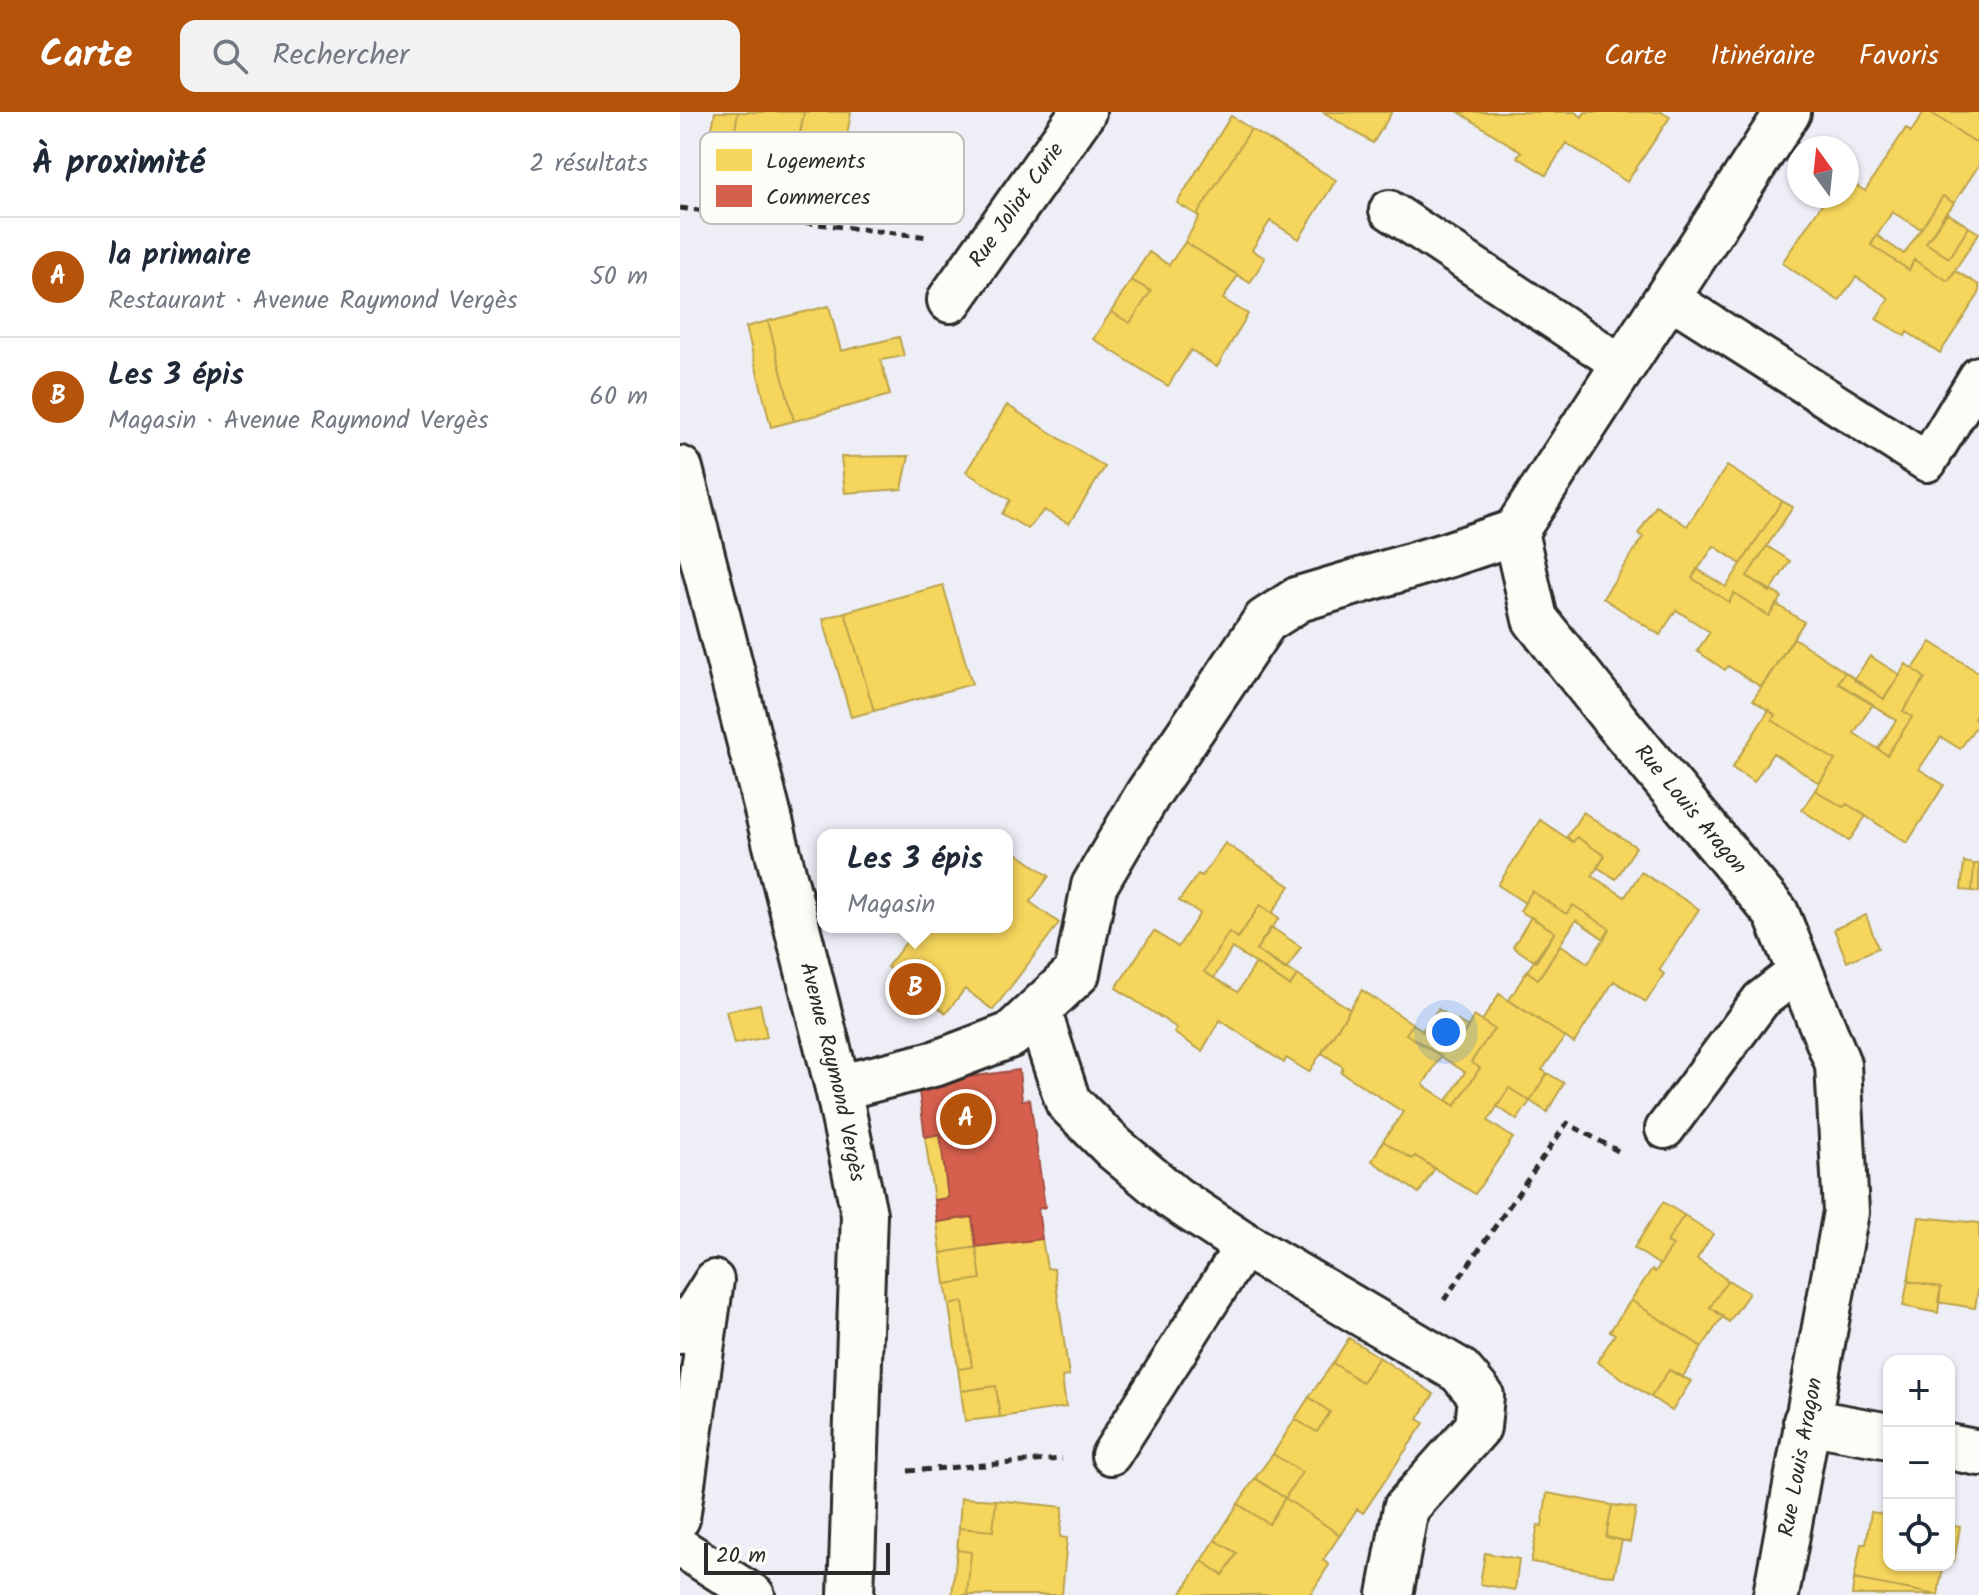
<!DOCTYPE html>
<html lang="fr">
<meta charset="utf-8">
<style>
:root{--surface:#fff;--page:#f2f2f3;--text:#1f2937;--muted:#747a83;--line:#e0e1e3;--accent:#b45309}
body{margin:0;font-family:Kalam,sans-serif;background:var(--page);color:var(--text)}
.controls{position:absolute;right:24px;bottom:24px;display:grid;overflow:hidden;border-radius:16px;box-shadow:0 2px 6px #0004}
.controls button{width:72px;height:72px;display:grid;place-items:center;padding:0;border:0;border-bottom:2px solid var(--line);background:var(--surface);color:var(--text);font:40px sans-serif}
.compass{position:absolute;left:1107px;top:24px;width:72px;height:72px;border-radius:50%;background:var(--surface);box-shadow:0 2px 6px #0004;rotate:345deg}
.scale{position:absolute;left:24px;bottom:20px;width:186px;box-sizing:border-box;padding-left:8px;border:4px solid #2b2b2b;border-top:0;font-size:22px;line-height:28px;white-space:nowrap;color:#2b2b2b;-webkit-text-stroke:6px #fdfcf7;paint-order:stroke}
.you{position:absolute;left:766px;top:920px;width:28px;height:28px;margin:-20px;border:6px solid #fff;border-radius:50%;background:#1a73e8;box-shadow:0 0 0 12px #1a73e833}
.badge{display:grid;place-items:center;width:52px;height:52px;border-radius:50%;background:var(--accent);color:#fff;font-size:26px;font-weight:700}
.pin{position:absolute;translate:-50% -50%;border:4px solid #fff;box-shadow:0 2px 8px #0006}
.popup{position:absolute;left:137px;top:717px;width:196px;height:104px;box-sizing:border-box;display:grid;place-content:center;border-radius:16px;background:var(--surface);filter:drop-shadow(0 2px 6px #0005);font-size:26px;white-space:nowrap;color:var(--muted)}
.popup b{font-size:30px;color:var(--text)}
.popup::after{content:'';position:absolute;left:50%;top:100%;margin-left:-16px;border:16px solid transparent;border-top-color:var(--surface)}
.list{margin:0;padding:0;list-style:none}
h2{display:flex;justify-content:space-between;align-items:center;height:104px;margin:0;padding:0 32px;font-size:34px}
h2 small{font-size:26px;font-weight:400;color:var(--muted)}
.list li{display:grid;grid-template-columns:52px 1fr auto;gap:24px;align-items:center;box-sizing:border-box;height:120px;padding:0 32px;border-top:2px solid var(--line)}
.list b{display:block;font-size:30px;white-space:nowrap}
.list p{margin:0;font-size:26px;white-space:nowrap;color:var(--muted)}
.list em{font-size:26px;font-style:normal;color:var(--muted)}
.icon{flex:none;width:44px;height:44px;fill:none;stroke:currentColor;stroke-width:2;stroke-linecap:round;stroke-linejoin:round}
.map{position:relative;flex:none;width:1299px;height:1483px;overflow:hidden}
header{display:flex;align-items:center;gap:48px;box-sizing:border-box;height:112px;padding:0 40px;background:var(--accent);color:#fff}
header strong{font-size:38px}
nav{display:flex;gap:44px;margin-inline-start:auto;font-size:28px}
.search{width:560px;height:72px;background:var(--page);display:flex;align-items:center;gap:20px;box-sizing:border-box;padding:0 28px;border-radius:16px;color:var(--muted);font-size:30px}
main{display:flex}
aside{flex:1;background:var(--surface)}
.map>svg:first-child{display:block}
.homes{fill:#f6d55c;stroke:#b9a24d;stroke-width:2}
.shops{fill:#d6604d;stroke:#a35043;stroke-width:2}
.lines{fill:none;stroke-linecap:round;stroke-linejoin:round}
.service-casing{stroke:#2b2b2b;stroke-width:44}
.minor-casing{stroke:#2b2b2b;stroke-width:50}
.path{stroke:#2b2b2b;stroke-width:5;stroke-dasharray:8 6;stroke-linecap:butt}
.service{stroke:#fdfcf7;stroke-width:38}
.minor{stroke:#fdfcf7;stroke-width:44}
.labels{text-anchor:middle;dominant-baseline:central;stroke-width:8;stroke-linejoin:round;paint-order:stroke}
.street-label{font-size:22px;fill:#2b2b2b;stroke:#fdfcf7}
.key{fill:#fdfcf7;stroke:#bebdba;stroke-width:2}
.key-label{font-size:22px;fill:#2b2b2b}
</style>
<header>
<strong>Carte</strong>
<div class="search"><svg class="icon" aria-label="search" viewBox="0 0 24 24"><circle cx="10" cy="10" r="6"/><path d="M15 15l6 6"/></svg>Rechercher</div>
<nav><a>Carte</a><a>Itinéraire</a><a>Favoris</a></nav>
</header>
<main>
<aside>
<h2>À proximité<small>2 résultats</small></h2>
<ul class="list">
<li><span class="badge">A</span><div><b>la primaire</b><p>Restaurant · Avenue Raymond Vergès</p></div><em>50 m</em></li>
<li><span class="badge">B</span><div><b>Les 3 épis</b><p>Magasin · Avenue Raymond Vergès</p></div><em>60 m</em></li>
</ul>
</aside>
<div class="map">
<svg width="1299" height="1483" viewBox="0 0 1299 1483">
<rect width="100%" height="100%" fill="#eeeef7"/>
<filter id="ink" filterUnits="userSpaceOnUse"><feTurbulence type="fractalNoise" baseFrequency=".0125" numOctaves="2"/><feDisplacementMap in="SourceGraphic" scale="16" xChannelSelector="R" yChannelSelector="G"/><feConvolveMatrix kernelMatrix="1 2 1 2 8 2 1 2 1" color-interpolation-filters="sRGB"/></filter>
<g filter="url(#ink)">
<path class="homes" d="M35 0H58L50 47 27 44Z
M58 0H124L114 60 50 47Z
M124 0H171L161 60 114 51Z
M643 0H712L693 31Z
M779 0H895L902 5 905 0H981L990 5 947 70 886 31 866 63 837 45 841 40Z
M1244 0H1250L1299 33V53L1274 91 1263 84 1241 117 1212 100 1191 133 1229 158 1234 148 1268 169 1276 159 1299 173V182L1260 241 1227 220 1225 224 1196 207 1209 186 1176 165 1159 189 1102 151 1142 92 1138 89 1141 84H1167V68L1185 79 1226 16 1231 20Z
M1250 0H1299V28L1296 31Z
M551 4 571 17 517 103 497 91Z
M571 17 656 68 619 127 590 109 572 138 585 146 570 171 505 130 519 105 517 103Z
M1263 84 1274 91 1246 131 1269 146 1289 115 1299 121 1268 169 1234 148 1229 158 1191 133 1196 123 1224 142Z
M1266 100 1289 115 1269 146 1246 131Z
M505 130 558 163 543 187 568 202 537 255 511 238 488 274 413 227 431 200 450 211 471 179 451 168 469 140 489 153Z
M451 168 471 179 450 211 431 200Z
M149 194 161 239 219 225 224 244 201 248 210 283 114 309 88 209Z
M88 209 114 309 91 315 66 215Z
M327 293 425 355 389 412 364 398 348 417 322 402 330 388 286 360Z
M229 344 222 377 165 381 161 345Z
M1047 354 1102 389 1061 452 1034 434 1012 466 1049 490 1054 481 1089 504 1096 492 1124 510 1081 575 1048 554 1045 558 1017 539 1030 520 996 498 980 523 923 486 963 425 958 422 976 394 1007 414Z
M1102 389 1113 395 1067 464 1102 485 1089 504 1054 481 1049 490 1012 466 1017 457 1046 475Z
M1087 434 1110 449 1090 480 1067 464Z
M263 473 292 572 194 599 165 500Z
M165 500 194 599 171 605 143 507Z
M1114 526 1165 560 1158 571 1193 592 1174 621 1207 643 1232 605 1223 599 1245 566 1233 557 1251 530 1299 561V599L1294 607 1299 610 1280 637 1261 625 1239 657 1264 673 1227 731 1167 692 1163 695 1135 678 1155 648 1092 608 1095 603 1073 588Z
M1190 544 1220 563 1204 587 1174 568Z
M1226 552 1245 566 1223 599 1232 605 1207 643 1198 637 1216 608 1158 571 1165 560 1204 587Z
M1089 598 1095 603 1092 608 1155 648 1139 671 1093 641 1074 670 1052 656Z
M1135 678 1163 695 1167 692 1186 704 1169 729 1122 698Z
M903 700 956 735 936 767 917 755 925 744 897 725 893 730 887 725Z
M860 708 893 730 897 725 925 744 912 764 945 785 961 760 1019 797 979 858 984 862 966 890 934 869 894 931 829 888 847 859 858 867 881 833 908 851 930 817 893 793 886 802 852 779 845 791 818 773Z
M545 731 610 774 592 801 580 793 558 826 549 820 524 860 558 880 576 851 610 874 617 863 670 897 629 960 606 946 604 951 540 908 522 939 494 921 497 916 436 876 474 819 498 835 520 801 499 789 518 762 522 764Z
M327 734 338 742 327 757Z
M338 742 369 764 350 790 379 811 313 898 285 877 266 901 207 855 238 815H327V757Z
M1284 750 1294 752 1292 779 1281 778Z
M1294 752H1299V780L1292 779Z
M852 779 886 802 893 793 930 817 924 827 896 808 858 867 847 859 875 820 840 799Z
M580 793 599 806 576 838 617 863 610 874 552 836 534 866 524 860 549 820 558 826Z
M1186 803 1198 836 1167 850 1154 817Z
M851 805 875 820 856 850 833 835Z
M591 815 621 835 606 858 576 838Z
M682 878 733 912 726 922 761 944 743 973 775 994 800 956 791 950 814 917 802 909 819 882 885 925 862 958 867 961 850 989 829 976 808 1009 833 1026 795 1082 735 1044 732 1047 703 1029 723 1000 661 960 663 955 642 941Z
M80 892 87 925 54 932 46 899Z
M758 897 788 915 773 939 742 919Z
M794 904 814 917 791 950 800 956 775 994 767 989 785 960 726 922 733 912 773 939Z
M867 961 884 971 867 1000 850 989Z
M829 976 850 989 837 1008 817 994Z
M260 1022 268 1086 254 1088 245 1025Z
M703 1029 732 1047 735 1044 755 1056 739 1081 692 1049Z
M983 1090 1004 1103 987 1130 993 1133 980 1153 954 1136Z
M1004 1103 1033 1122 1017 1147 1048 1168 1030 1195 1043 1204 1022 1235 951 1188 972 1157 975 1160 980 1153 993 1133 987 1130Z
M292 1105 296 1135 261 1141 257 1110Z
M1239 1105 1299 1111V1172L1295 1196 1258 1190 1261 1175 1228 1169Z
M362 1127 367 1156 374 1157 389 1264 382 1265 386 1295 320 1305 316 1274 281 1279 278 1257 292 1255 283 1190 269 1193 265 1172 301 1167 296 1135Z
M296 1135 301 1167 265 1172 261 1141Z
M1048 1168 1069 1181 1049 1210 1030 1195Z
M1228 1169 1261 1175 1258 1201 1223 1194Z
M951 1188 1022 1235 1002 1266 989 1258 971 1285 917 1250 935 1222 930 1219Z
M283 1190 292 1255 278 1257 269 1193Z
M669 1226 699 1245 682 1270 653 1251Z
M699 1245 754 1282 738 1307 744 1311 683 1401 677 1397 660 1423 605 1386 622 1360 593 1342 615 1307 637 1320 650 1300 629 1285 653 1251 682 1270Z
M989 1258 1011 1269 992 1299 971 1285Z
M316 1274 320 1305 285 1309 281 1279Z
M629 1285 650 1300 637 1320 615 1307Z
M593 1342 622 1360 605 1386 575 1366Z
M575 1366 605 1386 589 1412 558 1392Z
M867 1381 932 1393 926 1425 942 1428 934 1464 851 1450 858 1413 862 1414Z
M281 1386 316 1388 313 1419 279 1416Z
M605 1386 660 1423 643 1448 649 1453 630 1483H500L522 1449 543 1463 557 1441 535 1428 558 1392 589 1412Z
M316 1388 383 1395 380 1425 387 1426 382 1483H287L291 1440 277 1438 279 1416 313 1419Z
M932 1393 956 1396 950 1430 926 1425Z
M1191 1400 1209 1403V1453H1263L1258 1483 1174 1467 1181 1432H1186Z
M1269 1413 1280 1415 1274 1449 1269 1448Z
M535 1428 557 1441 543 1463 522 1449Z
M277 1438 291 1440 287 1483H272Z
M805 1441 839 1447 835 1478 800 1472Z
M1174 1467 1258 1483H1172Z"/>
<path class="shops" d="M339 958 342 988 350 987 365 1095 358 1097 362 1127 296 1135 292 1105 257 1110 254 1088 268 1086 260 1022 245 1025 238 972Z"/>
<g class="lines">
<defs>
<path id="service" d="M709 98 944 254
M988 185 1247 350 1299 264
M985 1017 1081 888 1120 858
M0 1222 34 1168 0 1407
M431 1343 565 1133
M0 1435 75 1483"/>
<g id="minor">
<path id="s1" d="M270 188 403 0"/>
<path id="s2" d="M0 357 158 976 184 1102 171 1483"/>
<path d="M358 898 388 990 434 1036 494 1086 565 1133 780 1259 801 1284 798 1315 726 1396 710 1483"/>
<path d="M158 976 257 951 331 923 397 861 414 774 468 682 585 509 619 487 767 443 835 420"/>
<path d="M1126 1309 1209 1324"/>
<path d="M1269 1335 1299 1341"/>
<path id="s3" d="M1096 1483 1166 1100 1158 952 1096 801 935 608 855 507 835 420 1108 0"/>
</g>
</defs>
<use href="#service" class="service-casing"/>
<use href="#minor" class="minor-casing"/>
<path class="path" d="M0 96 249 125
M764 1188 887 1011 938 1039
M228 1359 382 1347"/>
<use href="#service" class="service"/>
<use href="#minor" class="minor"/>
</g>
</g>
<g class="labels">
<g class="street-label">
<text stroke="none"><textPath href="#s1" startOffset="116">Rue Joliot Curie</textPath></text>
<text transform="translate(1010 698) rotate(50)">Rue Louis Aragon</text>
<text stroke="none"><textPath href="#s2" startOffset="622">Avenue Raymond Vergès</textPath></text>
<text stroke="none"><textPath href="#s3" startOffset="140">Rue Louis Aragon</textPath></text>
</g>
</g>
<rect x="20" y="20" width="264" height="92" rx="12" class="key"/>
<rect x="36" y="37" width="36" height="22" fill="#f6d55c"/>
<rect x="36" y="73" width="36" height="22" fill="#d6604d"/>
<g class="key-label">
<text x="86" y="56">Logements</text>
<text x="86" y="92">Commerces</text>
</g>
</svg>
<div class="controls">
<button>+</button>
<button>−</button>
<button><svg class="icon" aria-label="locate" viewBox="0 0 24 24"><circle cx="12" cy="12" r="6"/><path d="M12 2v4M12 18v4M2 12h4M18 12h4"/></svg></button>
</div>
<svg class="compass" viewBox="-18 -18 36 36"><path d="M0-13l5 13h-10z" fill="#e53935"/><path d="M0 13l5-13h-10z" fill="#747a83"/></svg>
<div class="scale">20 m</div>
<div class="you"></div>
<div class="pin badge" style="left:286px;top:1007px">A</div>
<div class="pin badge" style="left:235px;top:877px">B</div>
<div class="popup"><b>Les 3 épis</b>Magasin</div>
</div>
</main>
